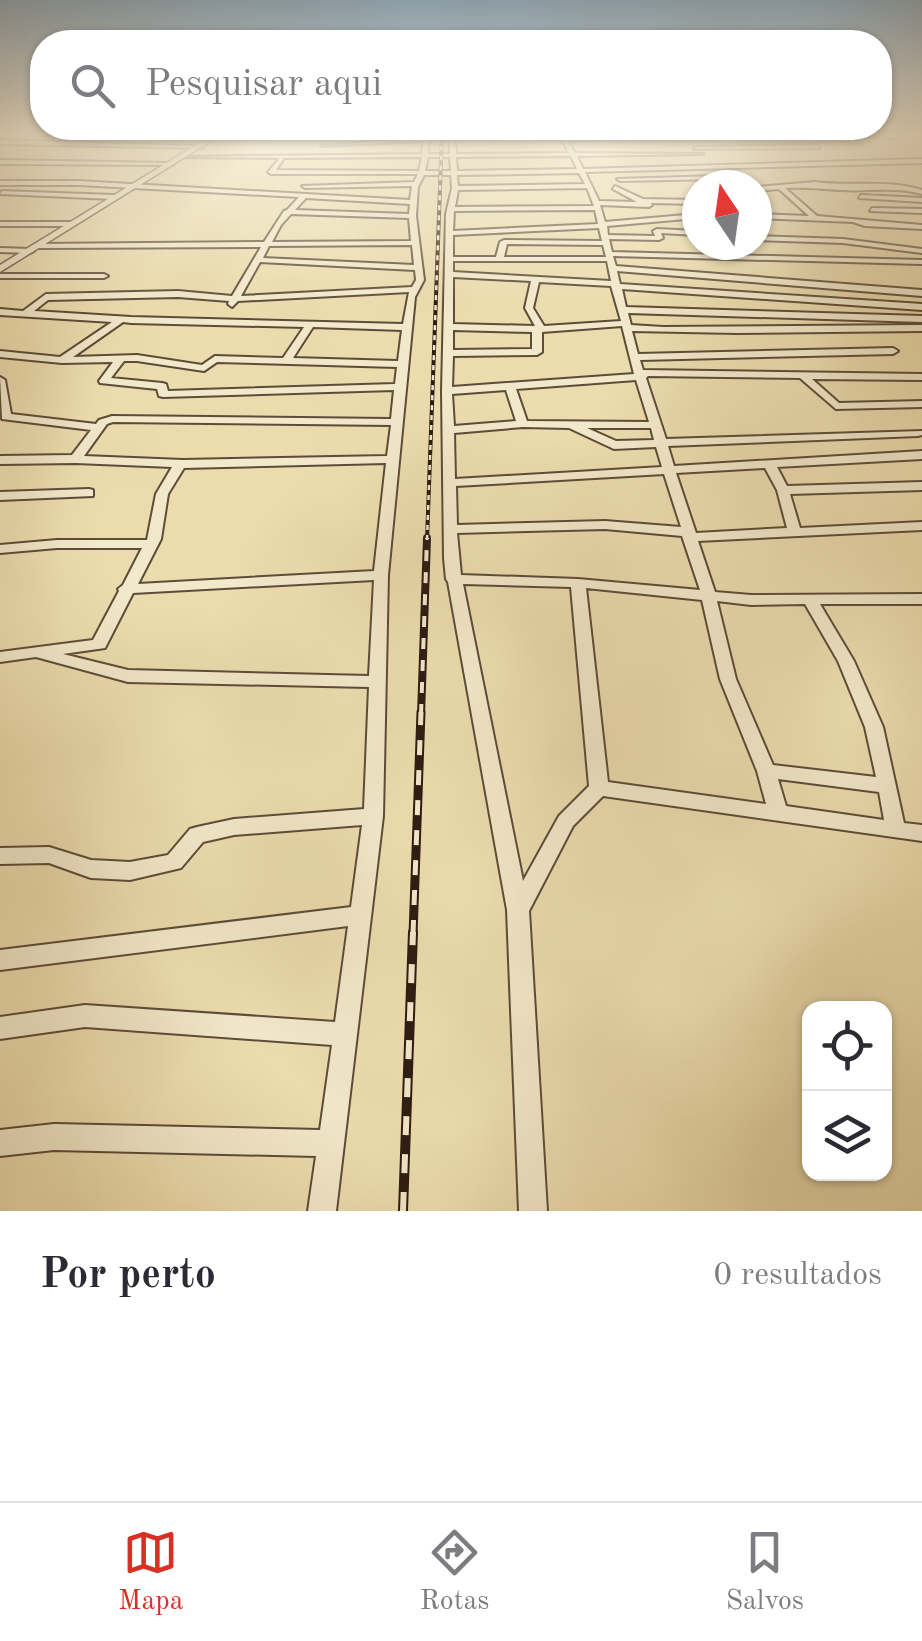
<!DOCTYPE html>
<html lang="pt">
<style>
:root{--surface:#fff;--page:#f2f2f3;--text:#2b2b33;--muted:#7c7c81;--line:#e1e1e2;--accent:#d93025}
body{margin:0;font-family:"Old Standard TT",serif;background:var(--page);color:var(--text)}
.controls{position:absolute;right:30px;bottom:30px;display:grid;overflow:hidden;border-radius:20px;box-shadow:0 2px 8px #0004}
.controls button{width:90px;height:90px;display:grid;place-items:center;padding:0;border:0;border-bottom:2px solid var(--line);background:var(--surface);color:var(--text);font:50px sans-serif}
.compass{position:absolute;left:682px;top:170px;width:90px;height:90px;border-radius:50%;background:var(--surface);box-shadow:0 2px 8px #0004;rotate:347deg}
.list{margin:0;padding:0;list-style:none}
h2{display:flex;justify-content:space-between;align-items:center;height:130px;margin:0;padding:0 40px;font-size:42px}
h2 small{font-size:32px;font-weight:400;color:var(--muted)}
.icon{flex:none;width:55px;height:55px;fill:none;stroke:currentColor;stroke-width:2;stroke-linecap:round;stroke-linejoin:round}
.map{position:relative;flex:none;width:922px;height:1211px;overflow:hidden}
.search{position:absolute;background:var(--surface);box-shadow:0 2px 8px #0004;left:30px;right:30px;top:30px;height:110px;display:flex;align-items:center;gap:25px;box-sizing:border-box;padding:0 35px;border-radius:40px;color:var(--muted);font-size:38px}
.sheet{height:290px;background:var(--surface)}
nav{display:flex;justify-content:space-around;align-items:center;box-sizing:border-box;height:140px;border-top:2px solid var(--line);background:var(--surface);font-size:28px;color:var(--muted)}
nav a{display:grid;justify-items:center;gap:5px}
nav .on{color:var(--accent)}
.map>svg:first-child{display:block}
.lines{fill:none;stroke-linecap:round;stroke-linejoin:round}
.minor-casing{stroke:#5d4c39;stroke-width:4}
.tertiary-casing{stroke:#5d4c39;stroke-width:3}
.minor{fill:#f2e8ca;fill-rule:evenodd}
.tertiary{fill:#f2e8ca;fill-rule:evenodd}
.rail-far3-casing{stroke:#2e1c12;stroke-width:4}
.rail-far2-casing{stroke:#2e1c12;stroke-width:8}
.rail-far1-casing{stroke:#2e1c12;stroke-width:9}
.rail-casing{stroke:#2e1c12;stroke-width:10}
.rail-far3{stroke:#f2e8ca;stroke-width:2.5;stroke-dasharray:5;stroke-linecap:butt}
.rail-far2{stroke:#f2e8ca;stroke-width:4;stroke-dasharray:11;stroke-linecap:butt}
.rail-far1{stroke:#f2e8ca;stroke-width:5;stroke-dasharray:15;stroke-linecap:butt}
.rail{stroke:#f2e8ca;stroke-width:6;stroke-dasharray:19;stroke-linecap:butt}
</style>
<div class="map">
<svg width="922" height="1211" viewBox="0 0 922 1211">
<rect width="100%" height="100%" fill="#ebdcae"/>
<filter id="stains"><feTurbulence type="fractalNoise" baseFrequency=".002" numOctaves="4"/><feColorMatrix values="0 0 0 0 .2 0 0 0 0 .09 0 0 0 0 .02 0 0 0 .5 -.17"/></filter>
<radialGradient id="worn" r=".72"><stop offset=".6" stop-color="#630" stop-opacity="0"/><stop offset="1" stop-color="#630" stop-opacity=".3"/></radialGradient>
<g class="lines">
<defs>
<path id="minor" d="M255 134H286L210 139 213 137Z
M423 134H429L428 154H450L449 134H565L566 137 689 138 568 141 575 153 703 154 577 156 583 169 922 159V163L585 172 599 201 637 202 613 189 615 186 643 199 697 200V204L651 203 652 205 649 207 600 205 605 222 697 214V218L607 226 608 235 655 236 653 231 657 229 697 231V235L661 233 663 238 659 240 609 239 612 252 922 260V264L613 256 616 266 922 290V296L617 271 620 284 922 304V310L622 289 626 307 922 316V322L628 313 631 325 663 327 922 325V331L737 333 632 331 638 354 893 348 898 351 893 354 640 360 643 370 922 374V380L812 379 839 403 922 401V407L836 409 800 378 648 376 646 378 666 439 922 431V435L918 436 668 446 674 466 922 451V459L777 467 787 486 922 482V490L790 494 800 528 922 522V530L698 541 715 592 751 595 922 594V604H820L854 661 883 727 904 823 922 825V841L603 796 573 826 529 911 547 1211H519L507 910 448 582 446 579 444 558 442 391 446 214 452 188 451 175H424L418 187 416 216 424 280 415 297 388 575 383 816 336 1211H308L316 1156 54 1150 0 1156V1130L54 1124 320 1130 332 1045 85 1027 0 1039V1017L85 1005 335 1022 348 926 0 970V950L351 907 362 825 234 835 203 842 181 868 130 880 91 878 49 863 0 864V848L49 847 91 860 130 862 168 855 190 829 197 827 234 819 364 809 369 687 128 682 36 657 0 662V652L93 640 119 591 118 589 123 585 142 548H57L0 553V545L57 540H147L156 494 172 467 76 463 0 464V456L72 455 91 430 2 419 0 377 5 380 11 414 96 424 99 420 112 416 391 419 394 390 163 397 159 396 157 389 100 383 99 381 113 362 62 363 0 357V351L60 357 112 322 0 315V309L23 311 46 294 178 291 232 296 261 247 38 248 35 244 264 242 284 211 287 210 299 197 79 185H0V181H79L410 200 412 186 305 188 302 186 414 182 418 174H271L268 172 280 158 179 157 422 154 423 141 321 146 423 138ZM560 136 569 153 456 154 455 139ZM571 156 577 169 457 171 456 157ZM422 157 419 171 276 170 284 158ZM428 157H450L451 171H425ZM579 173 585 184 458 186 457 175ZM587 188 594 206 455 207 458 190ZM306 198 410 204 409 214 295 210ZM595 210 598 224 453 231 454 211ZM291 214 409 218 411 241 272 242 281 225ZM599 228 602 241 504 240 500 242 496 257H453V235ZM507 244 603 245 606 257H504ZM412 245 414 265 263 258 269 246ZM453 261H607L611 281 453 272ZM260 262 415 270 416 280 412 287 241 296ZM453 277 531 281 525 308 535 326 453 324ZM539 282 611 286 621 321 544 326 533 308ZM409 292 403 324 131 317 34 311 48 300 178 297 229 301 228 304 232 307 238 301ZM123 322 131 323 304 327 283 358 215 356 202 365 137 355 73 357ZM622 326 634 374 452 387 453 356 537 355 542 352V332ZM313 327 402 330 398 361 293 358ZM453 330 532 332V349L453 350ZM124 361H137L204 371 217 362 397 367 395 384 168 391 166 384 162 383 111 378ZM636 380 649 422 527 421 516 389ZM506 390 516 421 454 426 452 394ZM113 422 391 425 387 456 183 460 84 456 107 424ZM523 427 569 428 614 449 656 447 662 467 455 479 454 433ZM587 428H651L654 440 616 441ZM386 463 374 571 138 584 161 539 168 494 184 468ZM765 468 777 490 787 528 696 533 676 473ZM664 474 681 527 605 521 457 525 456 486ZM605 529 682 536 700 590 578 579 461 575 457 533ZM374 580 369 676 128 670 63 654 105 648 133 593ZM463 584 571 587 589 786 559 816 523 881ZM586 588 702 600 720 679 757 771 766 804 608 782ZM717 601 751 605 805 604 838 661 865 727 876 777 773 765 736 679ZM778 779 879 792 884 820 786 806Z
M851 134H895L898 136 895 138Z
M0 140 200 146 203 148 0 144Z
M818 145 820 148 694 149 697 147Z
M0 160 170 163 173 165 0 164Z
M718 176 720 179 620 181 617 179Z
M815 182C850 187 888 179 922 190V194C895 186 869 192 842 190 820 189 808 187 785 188L817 216 922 225V229L865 226 853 222 757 218V214L809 216 779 189 757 191V187Z
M2 191 113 195 116 197 113 199 0 194Z
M861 195 922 198V202L859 198Z
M872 208 922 209V213L870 211Z
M0 222H71L75 224 71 226H0Z
M757 236 843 239 922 249V253L843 243 757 240Z
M0 248 30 249 34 251 30 253 0 252Z
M0 274H104L108 276 104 278H0Z
M89 489 93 490V496L0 500V492Z"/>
<path id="tertiary" d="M214 134H222L0 272V265Z"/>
</defs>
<use href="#minor" class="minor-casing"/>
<use href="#tertiary" class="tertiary-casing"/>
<use href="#minor" class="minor"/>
<use href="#tertiary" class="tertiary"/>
<defs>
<path id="rail-far3" d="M427 540 442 134"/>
<path id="rail-far2" d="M421 715 427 538"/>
<path id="rail-far1" d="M413 935 421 712"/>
<path id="rail" d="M403 1211 413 932"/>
</defs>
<use href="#rail-far3" class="rail-far3-casing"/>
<use href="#rail-far2" class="rail-far2-casing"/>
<use href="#rail-far1" class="rail-far1-casing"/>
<use href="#rail" class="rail-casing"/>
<use href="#rail-far3" class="rail-far3"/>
<use href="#rail-far2" class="rail-far2"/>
<use href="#rail-far1" class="rail-far1"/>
<use href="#rail" class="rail"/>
</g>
<linearGradient id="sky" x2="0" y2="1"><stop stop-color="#8faabc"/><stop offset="0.44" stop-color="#f6efdb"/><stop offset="1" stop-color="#f6efdb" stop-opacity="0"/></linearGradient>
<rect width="922" height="304" fill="url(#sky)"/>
<rect width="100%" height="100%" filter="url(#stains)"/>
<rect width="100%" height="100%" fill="url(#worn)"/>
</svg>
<div class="controls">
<button><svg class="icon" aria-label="locate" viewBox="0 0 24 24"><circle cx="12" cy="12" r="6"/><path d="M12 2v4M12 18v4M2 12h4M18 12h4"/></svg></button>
<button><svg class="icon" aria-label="layers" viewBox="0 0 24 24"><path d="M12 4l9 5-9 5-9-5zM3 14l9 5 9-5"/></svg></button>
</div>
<svg class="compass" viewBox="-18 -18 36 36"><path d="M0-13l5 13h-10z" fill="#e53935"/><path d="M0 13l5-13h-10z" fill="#7c7c81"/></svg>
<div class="search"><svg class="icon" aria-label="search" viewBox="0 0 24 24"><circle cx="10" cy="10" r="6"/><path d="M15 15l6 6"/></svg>Pesquisar aqui</div>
</div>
<section class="sheet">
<h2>Por perto<small>0 resultados</small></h2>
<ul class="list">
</ul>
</section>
<nav>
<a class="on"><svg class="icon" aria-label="map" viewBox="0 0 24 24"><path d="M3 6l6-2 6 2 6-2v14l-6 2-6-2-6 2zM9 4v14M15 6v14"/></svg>Mapa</a>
<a><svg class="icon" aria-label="directions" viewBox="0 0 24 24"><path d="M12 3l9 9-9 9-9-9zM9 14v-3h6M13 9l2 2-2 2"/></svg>Rotas</a>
<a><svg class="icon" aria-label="saved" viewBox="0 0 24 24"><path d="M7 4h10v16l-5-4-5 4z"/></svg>Salvos</a>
</nav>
